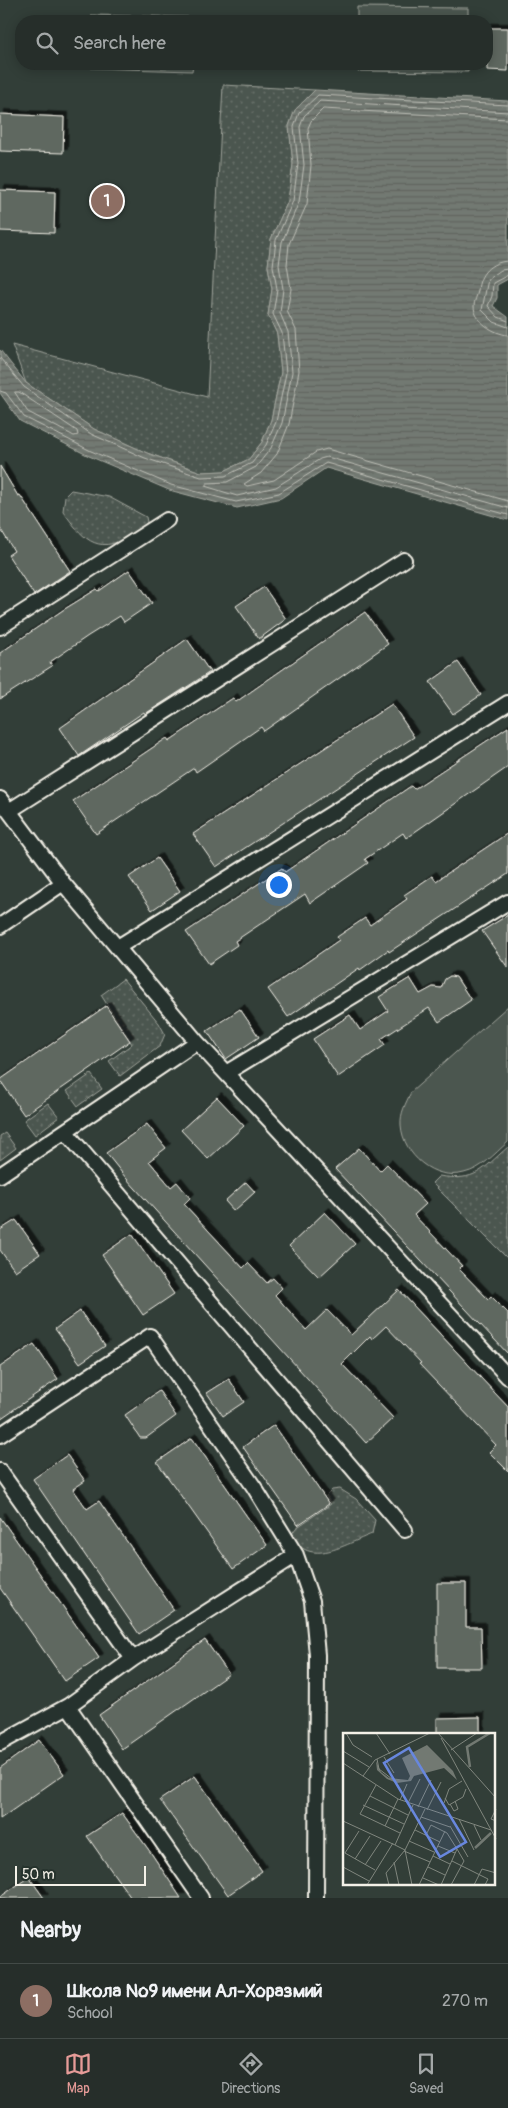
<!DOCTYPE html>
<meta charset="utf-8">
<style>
:root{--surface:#262e2a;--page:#2e3632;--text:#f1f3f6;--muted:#a4a8a8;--line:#424a47;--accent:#e69b98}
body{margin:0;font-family:Pangolin,sans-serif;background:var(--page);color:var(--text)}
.scale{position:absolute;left:15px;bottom:12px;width:131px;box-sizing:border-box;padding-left:5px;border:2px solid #f4f1e8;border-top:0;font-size:14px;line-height:18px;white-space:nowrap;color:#f4f1e8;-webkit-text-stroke:4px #26332d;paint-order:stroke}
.you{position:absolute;left:278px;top:884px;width:18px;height:18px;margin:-12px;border:4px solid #fff;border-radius:50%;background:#1a73e8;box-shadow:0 0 0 8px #1a73e833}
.badge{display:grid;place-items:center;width:32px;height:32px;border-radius:50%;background:var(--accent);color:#fff;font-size:16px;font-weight:700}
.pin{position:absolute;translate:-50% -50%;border:2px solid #fff;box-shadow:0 1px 5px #0006}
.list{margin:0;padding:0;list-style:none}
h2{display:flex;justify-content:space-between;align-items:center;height:65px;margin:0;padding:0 20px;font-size:21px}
h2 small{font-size:16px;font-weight:400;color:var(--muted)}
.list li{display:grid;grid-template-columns:32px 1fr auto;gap:15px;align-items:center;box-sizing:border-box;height:75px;padding:0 20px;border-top:1px solid var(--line)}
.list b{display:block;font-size:19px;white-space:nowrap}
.list p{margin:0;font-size:16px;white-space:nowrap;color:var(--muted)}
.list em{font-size:16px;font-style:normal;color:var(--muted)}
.icon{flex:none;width:28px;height:28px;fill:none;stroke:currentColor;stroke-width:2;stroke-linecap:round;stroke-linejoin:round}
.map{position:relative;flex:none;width:508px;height:1898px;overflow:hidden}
.search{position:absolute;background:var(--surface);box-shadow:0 2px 12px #0003;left:15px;right:15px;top:15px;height:55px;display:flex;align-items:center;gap:12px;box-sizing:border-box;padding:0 18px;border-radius:20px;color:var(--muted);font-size:19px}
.sheet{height:140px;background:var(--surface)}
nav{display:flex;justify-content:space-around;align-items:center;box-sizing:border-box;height:70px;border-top:1px solid var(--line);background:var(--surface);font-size:14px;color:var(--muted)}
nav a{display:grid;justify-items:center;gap:2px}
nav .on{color:var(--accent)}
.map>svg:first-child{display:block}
.green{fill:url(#green-dots);stroke:#a0a49c}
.pitch{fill:#4c564f;stroke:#a0a49c}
.water{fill:url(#water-rules);stroke:#a6a9a1}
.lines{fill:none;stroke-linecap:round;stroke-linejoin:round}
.shore{stroke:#c0c1b9;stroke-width:1}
.building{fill:#5f6861;stroke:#f4f1e8;filter:url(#shadow)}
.minor-casing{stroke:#f4f1e8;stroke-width:18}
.minor{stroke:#26332d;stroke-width:14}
.inset-river{fill:none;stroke:#727972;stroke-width:2.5}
.inset-road{fill:none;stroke:#80867e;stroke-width:1}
.view{fill:#6887de;fill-opacity:0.15;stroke:#6887de;stroke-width:2.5}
.inset-edge{fill:none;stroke:#f4f1e8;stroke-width:2.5}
</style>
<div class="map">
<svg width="508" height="1898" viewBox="0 0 508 1898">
<defs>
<pattern id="green-dots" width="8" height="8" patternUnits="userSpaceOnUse" patternTransform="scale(1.25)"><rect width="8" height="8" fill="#4c564f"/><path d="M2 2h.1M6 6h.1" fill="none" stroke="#666f68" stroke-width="1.8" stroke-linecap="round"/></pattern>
<pattern id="water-rules" width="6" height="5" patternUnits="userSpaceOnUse" patternTransform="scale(1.25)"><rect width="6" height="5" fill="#727972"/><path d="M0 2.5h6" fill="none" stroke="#60635e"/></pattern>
<filter id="shadow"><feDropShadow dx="4.5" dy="-4.5" stdDeviation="0" flood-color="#0009"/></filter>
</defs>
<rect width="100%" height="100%" fill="#323e38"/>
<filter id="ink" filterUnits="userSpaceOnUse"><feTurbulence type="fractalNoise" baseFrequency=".02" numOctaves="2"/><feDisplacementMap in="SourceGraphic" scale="10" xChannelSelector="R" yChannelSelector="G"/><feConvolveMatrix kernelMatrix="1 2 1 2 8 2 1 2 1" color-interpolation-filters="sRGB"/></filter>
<g filter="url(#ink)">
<path class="green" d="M223 85 315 90 295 110 289 126 293 164 288 201 271 239 268 266 272 289 268 315 277 334 281 372 271 420 262 442 249 459 224 471 201 472 147 453 94 429 26 383 12 345 207 397Z
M71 490 109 497 146 517 147 522C143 528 135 532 129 536 96 557 81 536 63 511L65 496Z
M123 979 159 1023 165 1034 160 1046 120 1076 109 1061 132 1044 101 995Z
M91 1074 102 1089 78 1106 67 1091Z
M48 1103 59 1117 35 1135 24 1120Z
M5 1133 16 1148 0 1160V1136Z
M508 1147V1259L432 1183 439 1176C477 1182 481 1170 508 1147Z
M340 1489 356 1499 375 1520 372 1534C345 1544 309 1569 291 1535L296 1528 331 1504 326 1496 332 1490Z"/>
<path class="pitch" d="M357 7 468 8V21H357Z
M92 15 194 17V21H92Z
M91 64H193L192 71 91 68Z
M357 64H468V72L357 71Z
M508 1006V1142C494 1154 482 1169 464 1173 434 1181 403 1155 401 1125 400 1113 406 1103 411 1092Z"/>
<path class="water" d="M315 90 508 101V279L497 285V298L493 306 508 317V520L326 468 281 498 237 508 169 490 89 456 20 421 0 393V350L26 383 94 429 147 453 201 472 224 471 249 459 262 442 271 420 281 372 277 334 268 315 272 289 268 266 271 239 288 201 293 164 289 126 295 110Z"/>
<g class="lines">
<path class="shore" d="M508 112 320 101 304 116 300 127 304 165 299 202 282 242 279 265 283 289 280 313 288 332 292 372 282 423 271 448 256 467 227 482 207 483 205 486 237 496 276 487 320 459 327 457 508 508
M508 119 323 109 311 121 308 128 311 165 307 204 289 244 287 265 291 289 287 311 296 330 299 371 289 424 277 454 261 473 244 484 247 486 274 480 316 452 327 449 508 501
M508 261C490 262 479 274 478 291 477 296 474 301 474 306 474 321 494 334 508 335
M508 269 501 270 488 279 482 310 494 322 508 327
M508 275 493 283 492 296 488 306 498 317 508 321
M0 358 24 387 91 434 145 458 201 477 225 476 252 463 266 445 276 422 286 373 282 333 273 314 277 289 273 266 276 240 293 201 298 164 294 127 299 113 318 95 508 105
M0 391 6 393 24 417 91 451 171 485 236 502 279 493 326 463 508 515
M15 392H19L77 431 78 435 74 436 28 412Z"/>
</g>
<path class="building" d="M487 28H508V71L487 70Z
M0 114 64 117 63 153 0 151Z
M0 190 55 192 54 233 0 231Z
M0 466 18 496 20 495 70 571 34 595 8 555 14 551 0 528Z
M129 570 152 603 124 622 120 616 88 636 50 662 52 666 0 699V653L63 610 97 589 99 591Z
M264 587 286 619 259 639 236 606Z
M365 612 388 644 264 731 261 727 196 772 194 768 96 834 73 801 167 738 169 741 233 698 236 702Z
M187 639 210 672 145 714 144 712 79 756 60 728Z
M458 662 481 695 453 714 430 682Z
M392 704 414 737 216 867 193 834Z
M508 727V767L406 838 403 833 365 859 368 863 310 903 305 894 235 941 237 945 209 964 186 932 282 868 285 872 411 786 414 789Z
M508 833V874L389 952 388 950 360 970 359 968 288 1017 268 989 339 940 337 937 365 918 370 925 407 899 404 895 432 876 436 881Z
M157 858 180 891 152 910 129 877Z
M508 915V968L482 931Z
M450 976 456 977 471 1000 439 1022 429 1008 381 1039 385 1045 338 1077 313 1039 350 1015 360 1030 388 1011 379 997 410 978 420 994 433 987 441 988 445 979Z
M106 1006 130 1041 24 1115 0 1080Z
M240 1009 259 1037 226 1059 207 1031Z
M217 1097 244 1126 208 1159 181 1130Z
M147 1124 166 1148 149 1161 171 1187 177 1182 190 1198 184 1204 243 1268 248 1263 267 1283 273 1278 282 1288 275 1295 306 1330 327 1310 351 1335 399 1290 508 1407V1471L489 1452 496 1445 419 1364 421 1363 386 1326 372 1339 370 1336 342 1364 393 1418 366 1443 126 1178 106 1153Z
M359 1148 380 1171 387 1164 426 1204 414 1215 462 1266 459 1269 488 1299 491 1296 508 1313V1354L335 1169Z
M246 1182 255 1192 234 1211 225 1201Z
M325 1212 355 1244 319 1277 289 1246Z
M16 1220 40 1254 15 1271 0 1250V1230Z
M132 1234 174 1294 143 1315 102 1255Z
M80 1311 105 1346 80 1363 55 1329Z
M34 1344 58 1379 0 1419V1367Z
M229 1379 244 1402 223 1416 207 1393Z
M159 1391 176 1416 146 1438H140L125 1415Z
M274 1425 329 1504 298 1525 243 1447Z
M192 1438 267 1545 233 1569 157 1462Z
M67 1455 85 1481 73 1489 87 1509 99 1501 174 1610 139 1634 33 1479Z
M0 1517 99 1658 65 1681 0 1588Z
M437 1583H466V1627H481L482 1668H437Z
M205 1640 229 1674 122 1749 99 1715Z
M480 1717V1734H437V1718Z
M39 1740 64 1774 0 1819V1768Z
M195 1776 262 1871 228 1895 160 1800Z
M122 1813 151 1853 181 1898H131L103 1859 87 1836Z
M29 1877 44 1898H0V1897Z"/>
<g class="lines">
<defs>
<path id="minor" d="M0 627 167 520
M0 799 63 883 197 1042 508 1377
M9 811 404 560
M0 926 63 883
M118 947 508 703
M226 1073 508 902
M65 1131 405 1530
M0 1175 197 1042
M0 1435 150 1336 254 1487 296 1555 312 1601 317 1655 316 1898
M0 1471 133 1659
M68 1706 201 1898
M0 1743 68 1706 133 1659 296 1555"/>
</defs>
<use href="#minor" class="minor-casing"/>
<use href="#minor" class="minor"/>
</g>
</g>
<g transform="translate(343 1733)">
<rect width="152" height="152" fill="#323e38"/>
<path d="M84 12 110 38 114 47 101 35 71 43 68 48 54 50 44 46 34 37 33 28 38 39 46 45 65 47 67 43 59 25Z" fill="#727972"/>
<path class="inset-river" d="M127 34 124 14 147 0M132 115 148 100"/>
<path class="inset-road" d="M3 0 10 12 29 24M33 0 47 21M95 0 153 65M98 5 153 106M108 17 134 0M0 18 26 34M41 24 51 40M34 26 36 36 49 46M0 30 55 66 148 97M20 43 32 27 87 0M33 52 17 81 57 100M27 63 65 82M102 65 106 72 120 64 123 56M57 67 64 51M65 70 77 46M101 70 106 56 119 48M107 71 111 78 115 76 112 68M20 72 61 91M75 74 88 47M153 76 148 86 153 88M84 77 98 49M78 84 107 94M116 86 131 117M0 88 52 112M131 92 138 107M42 93 55 66M107 93 125 124M72 97 97 109M16 98 2 120 32 137M83 102 88 92 104 100 114 116 98 152M66 108 91 119M95 113 112 120M62 117 52 112 70 72M62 117 69 152M61 118 87 129M90 123 107 131M12 126 27 103M109 128 145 146 142 152M51 129 56 152M22 132 38 108M0 134 26 148M85 134 102 142M80 145 96 152M24 152 50 110M46 152 43 140 62 117 82 76M76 152 102 98M108 152 121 128 114 116M131 152 139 136 153 140"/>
<path class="view" d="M66 15 123 109 97 124 41 30Z"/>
<rect width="152" height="152" class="inset-edge"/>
</g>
</svg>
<div class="scale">50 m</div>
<div class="you"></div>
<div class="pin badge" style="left:107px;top:201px;background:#8d6e63">1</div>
<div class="search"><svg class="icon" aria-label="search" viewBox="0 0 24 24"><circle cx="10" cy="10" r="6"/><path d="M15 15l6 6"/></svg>Search here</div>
</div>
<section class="sheet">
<h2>Nearby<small></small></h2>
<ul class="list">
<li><span class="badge" style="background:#8d6e63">1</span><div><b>Школа №9 имени Ал-Хоразмий</b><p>School</p></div><em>270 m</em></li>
</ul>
</section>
<nav>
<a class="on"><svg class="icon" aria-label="map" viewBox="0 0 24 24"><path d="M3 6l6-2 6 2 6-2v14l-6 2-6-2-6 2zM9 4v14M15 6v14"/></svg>Map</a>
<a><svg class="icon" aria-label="directions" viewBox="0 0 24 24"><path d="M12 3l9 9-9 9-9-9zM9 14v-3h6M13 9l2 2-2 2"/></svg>Directions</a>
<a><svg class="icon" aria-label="saved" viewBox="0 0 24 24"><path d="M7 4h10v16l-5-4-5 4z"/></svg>Saved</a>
</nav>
